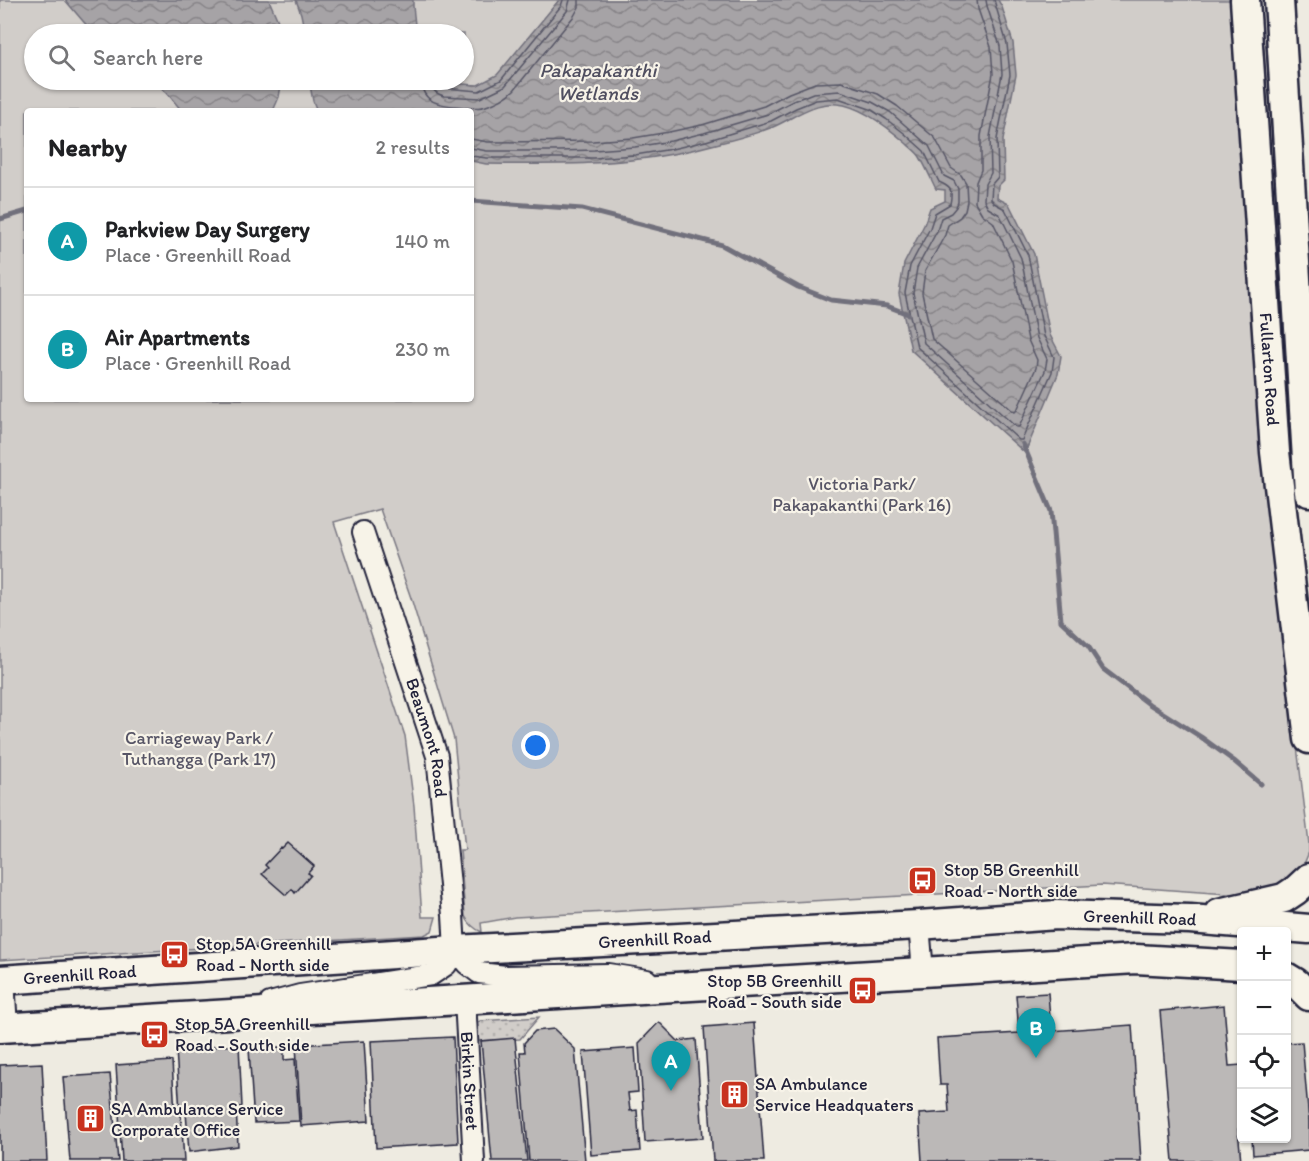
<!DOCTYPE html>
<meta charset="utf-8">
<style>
:root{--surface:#fff;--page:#f6f6f6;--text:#202124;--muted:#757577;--line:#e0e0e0;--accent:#c8321e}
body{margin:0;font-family:Itim,sans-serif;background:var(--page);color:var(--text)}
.controls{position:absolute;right:18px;bottom:18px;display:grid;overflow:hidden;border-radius:6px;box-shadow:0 2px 4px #0004}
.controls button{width:54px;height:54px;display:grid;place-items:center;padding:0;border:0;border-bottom:2px solid var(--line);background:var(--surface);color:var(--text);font:30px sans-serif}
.you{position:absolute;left:536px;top:746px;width:21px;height:21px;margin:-15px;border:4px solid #fff;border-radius:50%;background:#1a73e8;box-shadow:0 0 0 9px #1a73e833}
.badge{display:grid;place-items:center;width:39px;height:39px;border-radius:50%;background:var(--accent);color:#fff;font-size:20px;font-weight:700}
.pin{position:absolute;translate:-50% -50px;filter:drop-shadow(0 2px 3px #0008)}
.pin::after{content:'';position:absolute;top:32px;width:21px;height:18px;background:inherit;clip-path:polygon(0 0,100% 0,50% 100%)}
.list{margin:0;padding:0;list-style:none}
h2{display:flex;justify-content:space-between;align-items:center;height:78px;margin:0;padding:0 24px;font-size:26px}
h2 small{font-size:20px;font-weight:400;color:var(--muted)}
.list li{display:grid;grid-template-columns:39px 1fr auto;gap:18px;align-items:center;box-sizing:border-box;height:108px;padding:0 24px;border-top:2px solid var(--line)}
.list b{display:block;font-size:22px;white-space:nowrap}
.list p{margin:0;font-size:20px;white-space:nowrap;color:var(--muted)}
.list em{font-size:20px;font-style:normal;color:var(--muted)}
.icon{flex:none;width:33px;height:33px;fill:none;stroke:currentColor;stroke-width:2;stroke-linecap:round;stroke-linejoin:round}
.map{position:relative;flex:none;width:1309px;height:1161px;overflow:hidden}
.search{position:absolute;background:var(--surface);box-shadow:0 2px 4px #0004;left:24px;top:24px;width:450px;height:66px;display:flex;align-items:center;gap:15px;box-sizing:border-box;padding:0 21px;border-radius:33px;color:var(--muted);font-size:22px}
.panel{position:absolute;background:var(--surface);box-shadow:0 2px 4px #0004;left:24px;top:108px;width:450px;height:294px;border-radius:6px}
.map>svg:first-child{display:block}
.grass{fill:url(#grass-dots);stroke:#7a7882;stroke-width:1.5}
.park{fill:#d1cdc9;stroke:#7a7882;stroke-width:1.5;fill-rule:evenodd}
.water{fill:url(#water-waves);stroke:#716f7b;stroke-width:1.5}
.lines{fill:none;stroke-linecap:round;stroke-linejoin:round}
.shore{stroke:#575666;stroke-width:1.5}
.stream{stroke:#716f7b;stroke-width:5}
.building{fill:#bbb8b7;stroke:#22223b;stroke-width:1.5}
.minor-casing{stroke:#22223b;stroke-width:24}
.highway-casing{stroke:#22223b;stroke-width:33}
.minor{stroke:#f7f3e8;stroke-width:20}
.highway{stroke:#f7f3e8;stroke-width:28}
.labels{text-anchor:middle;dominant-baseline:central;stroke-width:4.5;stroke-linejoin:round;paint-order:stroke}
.street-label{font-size:18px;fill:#22223b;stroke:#f7f3e8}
.park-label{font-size:18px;fill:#575566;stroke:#f7f3e8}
.poi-label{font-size:18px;fill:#22223b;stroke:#f7f3e8;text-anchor:start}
.water-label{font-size:20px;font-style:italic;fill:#504f60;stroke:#f7f3e8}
</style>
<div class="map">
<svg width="1309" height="1161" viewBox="0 0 1309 1161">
<defs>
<pattern id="grass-dots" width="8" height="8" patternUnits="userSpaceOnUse" patternTransform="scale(1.5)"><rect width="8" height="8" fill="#d1cdc9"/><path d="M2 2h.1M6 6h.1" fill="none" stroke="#b3b0ae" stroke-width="1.8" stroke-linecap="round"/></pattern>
<pattern id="water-waves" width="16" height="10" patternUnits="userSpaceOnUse" patternTransform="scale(1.5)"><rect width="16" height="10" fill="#a6a3a6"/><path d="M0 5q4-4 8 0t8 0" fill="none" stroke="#878488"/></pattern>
</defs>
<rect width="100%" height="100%" fill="#eeebe1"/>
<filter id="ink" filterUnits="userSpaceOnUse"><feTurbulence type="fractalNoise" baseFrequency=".0167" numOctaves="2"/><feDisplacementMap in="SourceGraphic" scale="12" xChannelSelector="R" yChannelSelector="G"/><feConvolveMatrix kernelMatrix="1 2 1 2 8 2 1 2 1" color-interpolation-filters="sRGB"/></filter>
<g filter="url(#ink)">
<path class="grass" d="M539 1017 520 1039 478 1041 477 1023 480 1021Z"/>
<path class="park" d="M0 0H1233L1261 454 1309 844V852L1299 876 1257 893 1228 894 1102 885 515 917 481 923 482 932C474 929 469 924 465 916L460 850H465L454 739 411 598 380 509 334 522 405 736 414 806 422 917H436L432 931 424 935 0 960ZM34 34H464V80H34ZM27 111H471V399H27Z"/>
<path class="water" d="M65 0H269L278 21 281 34H94Z
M296 0H413V6L416 34H305L301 14Z
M559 0H998L1002 7 1013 43 1016 75 1003 140 1004 180 998 186 997 198 1009 204 1034 254 1050 335 1061 356 1058 374 1025 453 911 350 899 294 904 264 924 225 930 208 945 201V190L936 189C931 179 926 167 920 157 917 152 911 148 907 144 889 128 862 106 837 104 812 102 794 118 773 127 752 135 729 141 708 146 634 166 561 165 486 164L471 161V111H317L313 101 309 80H440L445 83 478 85 497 75Z
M153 80H282L279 97 273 111H182L167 93Z"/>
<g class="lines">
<path class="shore" d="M421 80C422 105 442 105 463 107 470 107 479 109 486 106 496 103 507 97 514 90L574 16 579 7V0
M430 80C431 89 435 94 444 96L480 98 505 86 567 11 570 0
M438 80 439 85 444 88 479 91 501 80 561 6 563 0
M471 139 488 142 593 141 633 138 669 132 702 125 764 106 789 93 815 83 841 82 878 94 897 106 935 138 951 168 961 175 966 183 967 201 965 210 960 217 948 225 945 235 925 271 922 293 932 339 1013 411 1015 412 1017 410 1036 368 1037 360 1028 340 1012 261 993 222 982 214 975 202 976 182 981 170V136L993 74 991 47 978 9 977 0
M471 148 487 151H559L594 150 635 147 671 141 704 133 768 114 793 101 813 93 840 91 872 102 890 112 929 146 944 176 954 181 958 189V202L956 207 951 213 941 218 937 231 917 268 913 293 924 343 1016 427H1019L1045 371 1047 359 1037 338 1021 258 1000 215 988 208 984 200 985 184 991 173 990 137 1002 74 1000 46 987 6 986 0
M471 156 487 158H594L635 155 672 149 706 141 771 121 796 108 816 100 838 98 870 109 886 119 904 133 924 151 939 182C951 187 953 190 950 204L935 213 930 228 910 266 905 293 917 347 1019 440H1022L1052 372 1054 357 1044 336 1028 255 1005 209 994 203 991 199 992 184 998 177 997 139 1010 75 1007 44 994 0"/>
<path class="stream" d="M471 201 582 209 722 245 798 287 831 300 887 306 908 314
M0 219 27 211
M1023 444 1051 511 1061 621 1088 646 1103 669 1149 704 1201 737 1234 761 1261 784"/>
</g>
<path class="building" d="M288 843 314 866 308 873 311 875 295 893 292 889 286 895 262 874 268 868 265 865 281 848 282 849Z
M1048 993 1051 1031 1132 1025 1141 1161H922L919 1114 949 1112 947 1085H940L937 1038 1019 1033 1016 995Z
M1224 1005 1229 1066 1242 1065V1129H1238L1241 1161H1173L1160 1011Z
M659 1022 678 1041 696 1039 703 1138 645 1142 639 1043Z
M754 1023 764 1161H713L704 1027Z
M554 1029 575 1049 585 1161H529L520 1052H525L524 1043 535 1031Z
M453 1037 458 1143 376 1148 371 1041Z
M515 1038 527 1161H492L481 1041Z
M364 1041 369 1121 301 1126 296 1045Z
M1302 1042 1309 1122V1150L1253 1155 1252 1138H1286V1043Z
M239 1045 242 1107H236L238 1146 189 1152 186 1112H180L176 1049Z
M280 1047 284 1051V1060L295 1059 299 1121 254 1123 249 1049Z
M635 1048 638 1092 628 1093 630 1111 637 1110 640 1151 591 1155 583 1052Z
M172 1061 175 1114H181L184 1161H122L116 1065Z
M42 1063 47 1161H0V1065Z
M110 1074 118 1161H70L63 1077Z"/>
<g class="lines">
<defs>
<g id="minor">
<path id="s1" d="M363 532 437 756 453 915 455 950"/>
<path d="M919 925 923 972"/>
<path d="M455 950 467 964 479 973 506 976 608 974 647 980"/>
<path d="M4 979 7 1027"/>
<path id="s2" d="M465 1000 474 1161"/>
<path d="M270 1003 300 995 431 975 446 965 455 950"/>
</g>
<g id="highway">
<path id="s3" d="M1245 0 1275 452 1309 739"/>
<path d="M1279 0 1309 492"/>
<path d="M1219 913 1284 898 1296 890 1309 878"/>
<path d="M1286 977 1296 983 1309 996"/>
<path id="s4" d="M0 980 455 950 919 925 1057 915 1190 919 1309 929"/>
<path d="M0 1028 1136 959 1242 965"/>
</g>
</defs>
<use href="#minor" class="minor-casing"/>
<use href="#highway" class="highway-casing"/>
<use href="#minor" class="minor"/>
<use href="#highway" class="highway"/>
</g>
</g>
<defs>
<symbol id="bus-square" viewBox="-11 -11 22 22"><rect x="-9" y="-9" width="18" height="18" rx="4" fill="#c8321e" stroke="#f7f3e8"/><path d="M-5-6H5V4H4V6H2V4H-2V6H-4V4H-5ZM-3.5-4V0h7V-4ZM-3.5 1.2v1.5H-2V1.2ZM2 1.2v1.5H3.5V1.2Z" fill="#fff"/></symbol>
<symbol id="building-square" viewBox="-11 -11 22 22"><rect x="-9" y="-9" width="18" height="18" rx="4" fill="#c8321e" stroke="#f7f3e8"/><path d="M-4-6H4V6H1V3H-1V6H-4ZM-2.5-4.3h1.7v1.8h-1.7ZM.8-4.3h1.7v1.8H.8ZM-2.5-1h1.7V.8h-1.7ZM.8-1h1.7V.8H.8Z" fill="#fff"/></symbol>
</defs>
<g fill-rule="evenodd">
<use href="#bus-square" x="906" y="864" width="33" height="33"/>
<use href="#bus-square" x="158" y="938" width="33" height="33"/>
<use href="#bus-square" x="846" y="974" width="33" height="33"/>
<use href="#bus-square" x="138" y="1018" width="33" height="33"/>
<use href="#building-square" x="718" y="1078" width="33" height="33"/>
<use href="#building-square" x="74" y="1102" width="33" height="33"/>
</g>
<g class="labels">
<g class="street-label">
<text stroke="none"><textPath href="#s3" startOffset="370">Fullarton Road</textPath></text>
<text stroke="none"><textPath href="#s1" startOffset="216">Beaumont Road</textPath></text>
<text stroke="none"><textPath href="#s4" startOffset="1142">Greenhill Road</textPath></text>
<text stroke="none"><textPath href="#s4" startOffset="656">Greenhill Road</textPath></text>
<text stroke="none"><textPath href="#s4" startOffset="80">Greenhill Road</textPath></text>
<text stroke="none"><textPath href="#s2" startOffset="81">Birkin Street</textPath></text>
</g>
<g class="park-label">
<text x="862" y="484">Victoria Park/<tspan x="862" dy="21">Pakapakanthi (Park 16)</tspan></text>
<text x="199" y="738">Carriageway Park /<tspan x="199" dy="21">Tuthangga (Park 17)</tspan></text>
</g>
<g class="poi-label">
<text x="944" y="870">Stop 5B Greenhill<tspan x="944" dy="21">Road - North side</tspan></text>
<text x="196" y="944">Stop 5A Greenhill<tspan x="196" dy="21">Road - North side</tspan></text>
<text x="842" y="981" text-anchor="end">Stop 5B Greenhill<tspan x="842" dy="21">Road - South side</tspan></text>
<text x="175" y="1024">Stop 5A Greenhill<tspan x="175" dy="21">Road - South side</tspan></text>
<text x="755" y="1084">SA Ambulance<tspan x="755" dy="21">Service Headquaters</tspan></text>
<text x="111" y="1109">SA Ambulance Service<tspan x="111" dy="21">Corporate Office</tspan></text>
</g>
<g class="water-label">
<text x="598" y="70">Pakapakanthi<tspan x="598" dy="23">Wetlands</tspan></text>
</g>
</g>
</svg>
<div class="controls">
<button>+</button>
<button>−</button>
<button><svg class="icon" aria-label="locate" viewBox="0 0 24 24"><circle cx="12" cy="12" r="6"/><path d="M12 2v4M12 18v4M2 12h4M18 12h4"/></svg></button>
<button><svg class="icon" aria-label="layers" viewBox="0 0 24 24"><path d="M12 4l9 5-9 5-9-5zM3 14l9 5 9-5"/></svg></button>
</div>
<div class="you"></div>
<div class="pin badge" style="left:671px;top:1091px;background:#0f9aa8">A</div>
<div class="pin badge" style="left:1036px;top:1058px;background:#0f9aa8">B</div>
<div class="search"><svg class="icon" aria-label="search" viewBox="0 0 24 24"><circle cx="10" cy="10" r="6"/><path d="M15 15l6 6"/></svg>Search here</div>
<section class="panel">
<h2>Nearby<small>2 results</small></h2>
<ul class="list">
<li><span class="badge" style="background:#0f9aa8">A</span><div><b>Parkview Day Surgery</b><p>Place · Greenhill Road</p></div><em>140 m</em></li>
<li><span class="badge" style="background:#0f9aa8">B</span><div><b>Air Apartments</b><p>Place · Greenhill Road</p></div><em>230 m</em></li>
</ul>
</section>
</div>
